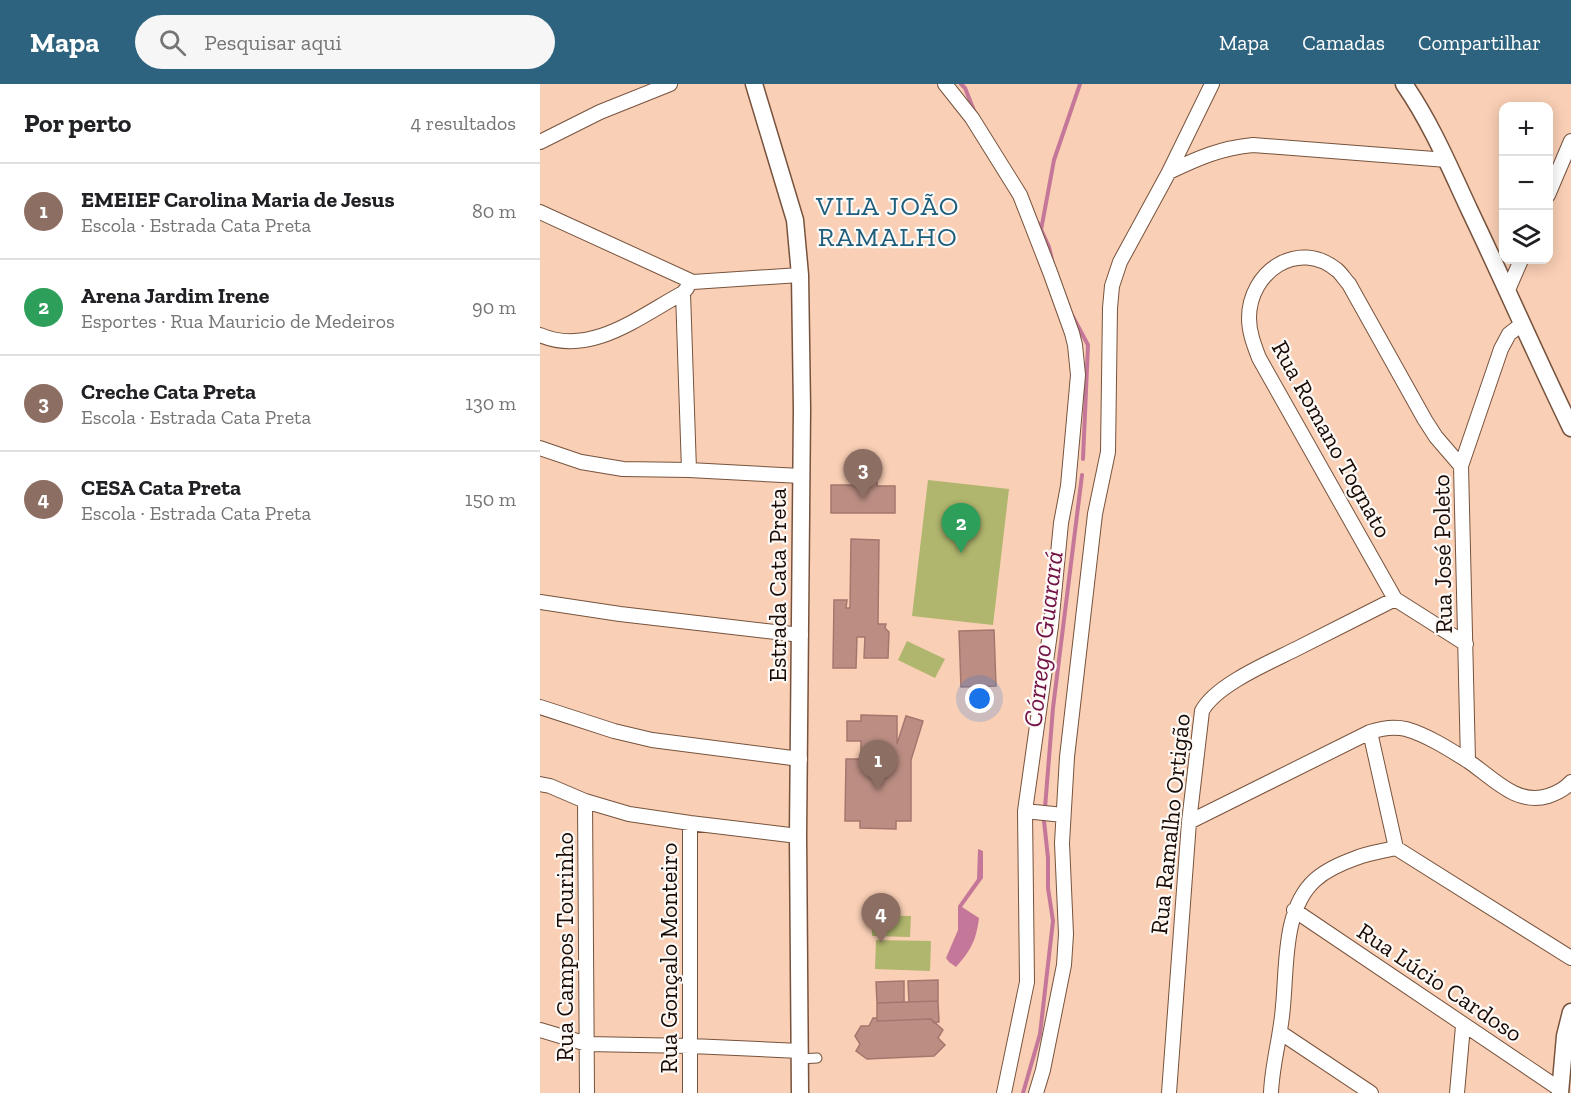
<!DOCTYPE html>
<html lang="pt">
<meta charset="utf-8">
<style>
:root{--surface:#fff;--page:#f6f6f6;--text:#202124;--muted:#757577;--line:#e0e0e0;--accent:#2d637e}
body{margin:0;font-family:"Zilla Slab",serif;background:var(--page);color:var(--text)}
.controls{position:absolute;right:18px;top:18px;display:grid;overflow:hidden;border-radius:12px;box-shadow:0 3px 15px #0003}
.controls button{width:54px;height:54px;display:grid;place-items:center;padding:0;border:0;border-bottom:2px solid var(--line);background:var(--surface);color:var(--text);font:30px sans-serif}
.you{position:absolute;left:440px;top:615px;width:21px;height:21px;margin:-15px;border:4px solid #fff;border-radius:50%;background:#1a73e8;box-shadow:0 0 0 9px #1a73e833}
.badge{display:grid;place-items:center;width:39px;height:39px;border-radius:50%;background:var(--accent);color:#fff;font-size:20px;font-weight:700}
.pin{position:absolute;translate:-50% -50px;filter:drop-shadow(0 2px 3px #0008)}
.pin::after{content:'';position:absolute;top:32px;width:21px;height:18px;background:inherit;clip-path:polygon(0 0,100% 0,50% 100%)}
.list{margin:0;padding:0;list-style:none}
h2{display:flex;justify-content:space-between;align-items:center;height:78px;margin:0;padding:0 24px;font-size:26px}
h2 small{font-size:20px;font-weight:400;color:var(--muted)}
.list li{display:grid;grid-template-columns:39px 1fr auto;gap:18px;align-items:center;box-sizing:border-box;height:96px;padding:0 24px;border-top:2px solid var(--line)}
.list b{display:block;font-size:22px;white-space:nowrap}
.list p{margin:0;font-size:20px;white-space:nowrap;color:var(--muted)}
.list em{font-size:20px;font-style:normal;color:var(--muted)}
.icon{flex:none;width:33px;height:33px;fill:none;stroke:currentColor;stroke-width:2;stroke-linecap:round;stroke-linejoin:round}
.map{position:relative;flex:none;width:1031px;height:1009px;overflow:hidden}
header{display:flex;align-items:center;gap:36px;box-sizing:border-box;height:84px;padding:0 30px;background:var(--accent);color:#fff}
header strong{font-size:28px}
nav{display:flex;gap:33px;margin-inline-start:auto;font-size:21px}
.search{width:420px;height:54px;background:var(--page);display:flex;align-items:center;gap:15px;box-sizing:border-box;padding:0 21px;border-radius:33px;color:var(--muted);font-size:22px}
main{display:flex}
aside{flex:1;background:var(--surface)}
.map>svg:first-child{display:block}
.green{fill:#b0b66d}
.water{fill:#c57799}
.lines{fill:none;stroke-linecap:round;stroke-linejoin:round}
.stream{stroke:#c57799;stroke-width:4}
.building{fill:#bc8e83;stroke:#a4776e;stroke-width:1.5}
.pedestrian-casing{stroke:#77533d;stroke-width:11}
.minor-casing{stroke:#77533d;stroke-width:16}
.tertiary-casing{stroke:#77533d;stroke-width:19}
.pedestrian{stroke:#fff;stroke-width:9}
.minor{stroke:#fff;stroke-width:14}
.tertiary{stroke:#fff;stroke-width:16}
.labels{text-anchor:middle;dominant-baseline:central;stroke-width:4.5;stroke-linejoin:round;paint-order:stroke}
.street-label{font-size:24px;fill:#190b04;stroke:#fdf9f6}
.water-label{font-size:26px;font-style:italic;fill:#711246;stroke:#fdf9f6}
.quarter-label{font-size:27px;letter-spacing:1.5px;fill:#1c5d7b;stroke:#fdf9f6}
</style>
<header>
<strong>Mapa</strong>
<div class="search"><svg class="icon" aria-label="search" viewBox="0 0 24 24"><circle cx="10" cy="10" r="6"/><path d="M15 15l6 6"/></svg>Pesquisar aqui</div>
<nav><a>Mapa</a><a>Camadas</a><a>Compartilhar</a></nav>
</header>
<main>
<aside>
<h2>Por perto<small>4 resultados</small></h2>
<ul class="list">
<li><span class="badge" style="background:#8d6e63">1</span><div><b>EMEIEF Carolina Maria de Jesus</b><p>Escola · Estrada Cata Preta</p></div><em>80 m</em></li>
<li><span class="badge" style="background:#2e9e5b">2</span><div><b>Arena Jardim Irene</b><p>Esportes · Rua Mauricio de Medeiros</p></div><em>90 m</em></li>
<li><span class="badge" style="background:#8d6e63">3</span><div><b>Creche Cata Preta</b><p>Escola · Estrada Cata Preta</p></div><em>130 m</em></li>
<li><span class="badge" style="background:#8d6e63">4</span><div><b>CESA Cata Preta</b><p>Escola · Estrada Cata Preta</p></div><em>150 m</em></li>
</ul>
</aside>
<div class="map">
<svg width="1031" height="1009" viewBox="0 0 1031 1009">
<rect width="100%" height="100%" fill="#f9cfb5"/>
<path class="green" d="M388 396 469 405 453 541 372 532Z
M367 557 405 575 395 594 358 576Z
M332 831 371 832 370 853 332 852Z
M336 856 391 857 390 887 335 885Z"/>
<path class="water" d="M438 765 443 767V794L422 823 439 834C436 857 431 866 416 883L409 878 406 874 418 846V822L437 795Z"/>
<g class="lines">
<path class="stream" d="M421 0 425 4 435 29
M498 139 509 163 513 180
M501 146 514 76 540 0
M532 231 548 261 543 375
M505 724 513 624 542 391
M483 1009 500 950 513 837 508 804V774L504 737"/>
</g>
<path class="building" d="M320 398H337V402H355V429H291V401H320Z
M311 455 339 456 338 540H346L345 544 349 548 348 574H324L325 553H317L316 584H293L294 516H307L306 524H310Z
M454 546 456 602 421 603 419 547Z
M321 631 357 632V660L366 632 383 637 371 676V737H356V745L320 744V737H305L306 675H321V657H307V637H321Z
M398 896V917L369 918 368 897Z
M364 897V918L337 919 336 898Z
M398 917 399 938 394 939 391 935 337 937V919Z
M333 934H337V937L391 935 403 946 398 954 405 961 394 972 327 975 316 967 320 960 315 952 321 942H329Z"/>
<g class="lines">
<defs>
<path id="pedestrian" d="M260 975 277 974"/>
<path id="minor" d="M405 0 432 34 480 111 510 188 532 249 535 261 538 291 528 402 521 439 511 542 485 727 487 898 464 1009
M0 58 60 28 130 0
M629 88C658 74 681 64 713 61L907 76
M1008 111 1031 57
M0 128 153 198 260 191
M968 206 981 176
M143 209 149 386
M0 251C51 273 100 232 143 209L147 204
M0 364 41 378 83 385 149 386 261 392
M921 382 896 353 885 336 809 200C805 196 801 189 797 186 758 154 709 188 709 234 709 248 714 261 719 274L855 515 926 560
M0 518 80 530 261 551
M0 623 74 647 112 656 260 675
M830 648 856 764
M928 677 921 382 961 265 969 250 982 240
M0 700 10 702 45 717 89 730 150 739 258 752
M45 717 47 1009
M485 727 523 731
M649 738 830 648C842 644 853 642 866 645 887 651 909 665 928 677 952 693 976 722 1008 712 1017 709 1025 705 1031 698
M150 739V1009
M754 826 1021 1006
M0 946 47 960 151 962 260 967
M741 949 831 1009
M496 1009 503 986 524 881 526 850 522 759 527 673 555 430 568 368 570 224 572 202 580 178 629 88 672 0
M629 1009 649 738 662 627C676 600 733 577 760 563 792 547 823 531 855 515
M731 1009C732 980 741 952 743 922 747 882 743 825 775 796 786 786 802 779 816 774 828 769 843 767 856 764L1031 874
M917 1009 923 942"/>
<path id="tertiary" d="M214 0 255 136 260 191 262 325 258 752 260 1009
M864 0C891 39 909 82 929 125 964 198 996 272 1031 344
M1020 1009 1025 952 1031 928"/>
</defs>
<use href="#pedestrian" class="pedestrian-casing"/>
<use href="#minor" class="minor-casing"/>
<use href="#tertiary" class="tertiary-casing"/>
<use href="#pedestrian" class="pedestrian"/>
<use href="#minor" class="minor"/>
<use href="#tertiary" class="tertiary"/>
</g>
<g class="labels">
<g class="street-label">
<text transform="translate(792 355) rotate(61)">Rua Romano Tognato</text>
<text transform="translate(902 470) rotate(-91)">Rua José Poleto</text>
<text transform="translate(237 501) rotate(-90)">Estrada Cata Preta</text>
<text transform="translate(630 740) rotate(-84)">Rua Ramalho Ortigão</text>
<text transform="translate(24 863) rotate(-90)">Rua Campos Tourinho</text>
<text transform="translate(128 874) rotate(-90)">Rua Gonçalo Monteiro</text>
<text transform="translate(900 898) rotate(34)">Rua Lúcio Cardoso</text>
</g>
<g class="water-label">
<text transform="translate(503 555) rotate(-83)">Córrego Guarará</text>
</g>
<g class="quarter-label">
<text x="348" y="122">VILA JOÃO<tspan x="348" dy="31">RAMALHO</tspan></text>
</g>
</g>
</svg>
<div class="controls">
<button>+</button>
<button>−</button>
<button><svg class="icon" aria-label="layers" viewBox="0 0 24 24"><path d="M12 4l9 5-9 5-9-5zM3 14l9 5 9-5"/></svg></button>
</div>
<div class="you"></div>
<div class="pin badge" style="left:338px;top:706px;background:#8d6e63">1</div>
<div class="pin badge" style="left:421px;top:469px;background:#2e9e5b">2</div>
<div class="pin badge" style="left:323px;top:415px;background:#8d6e63">3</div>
<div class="pin badge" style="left:341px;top:859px;background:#8d6e63">4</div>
</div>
</main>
